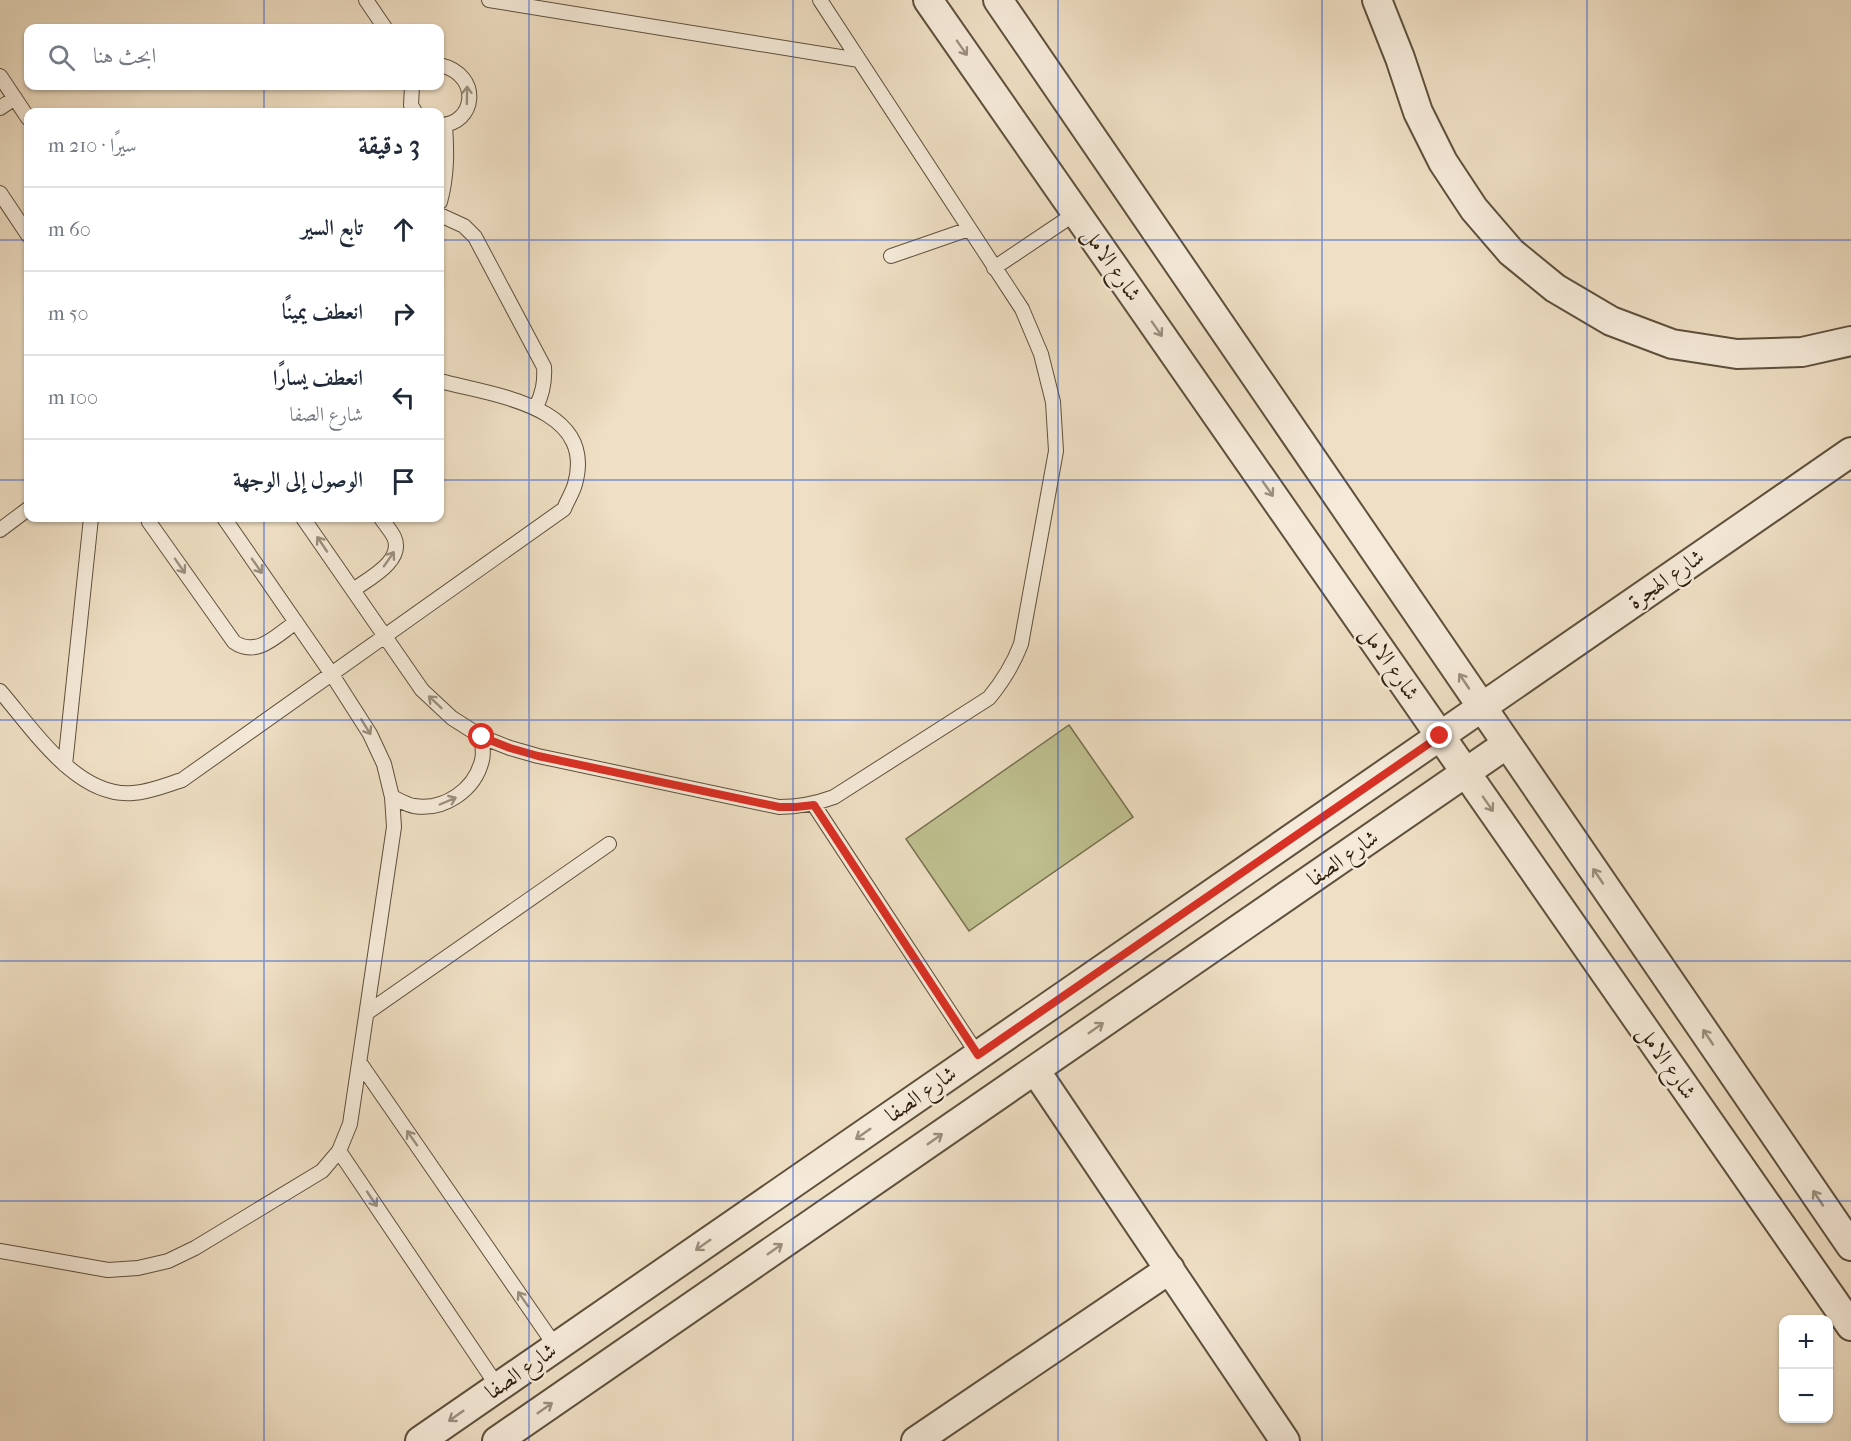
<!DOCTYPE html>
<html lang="ar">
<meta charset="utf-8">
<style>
:root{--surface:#fff;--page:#f6f6f7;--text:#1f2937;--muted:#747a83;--line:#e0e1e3}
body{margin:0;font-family:"IM FELL French Canon",Amiri,serif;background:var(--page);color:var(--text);direction:rtl}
.controls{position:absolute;right:18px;bottom:18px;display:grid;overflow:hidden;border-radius:12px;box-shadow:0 2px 4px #0004}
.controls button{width:54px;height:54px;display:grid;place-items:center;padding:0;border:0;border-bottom:2px solid var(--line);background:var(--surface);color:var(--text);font:30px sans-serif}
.stop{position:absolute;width:18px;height:18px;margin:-14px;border:4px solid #d93025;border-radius:50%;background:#fff}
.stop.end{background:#d93025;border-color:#fff;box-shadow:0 2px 6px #0008}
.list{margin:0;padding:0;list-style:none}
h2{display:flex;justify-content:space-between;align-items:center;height:78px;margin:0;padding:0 24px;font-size:26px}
h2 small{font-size:20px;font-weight:400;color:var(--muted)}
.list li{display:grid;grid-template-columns:39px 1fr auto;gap:18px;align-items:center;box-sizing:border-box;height:84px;padding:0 24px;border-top:2px solid var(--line)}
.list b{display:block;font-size:22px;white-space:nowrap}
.list p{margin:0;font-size:20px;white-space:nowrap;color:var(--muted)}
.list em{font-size:20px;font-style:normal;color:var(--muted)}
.icon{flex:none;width:33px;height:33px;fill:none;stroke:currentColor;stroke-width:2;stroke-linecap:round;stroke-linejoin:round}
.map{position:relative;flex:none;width:1851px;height:1441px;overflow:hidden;direction:ltr}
.search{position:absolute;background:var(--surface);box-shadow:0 2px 4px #0004;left:24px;top:24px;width:420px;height:66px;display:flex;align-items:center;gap:15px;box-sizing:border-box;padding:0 21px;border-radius:12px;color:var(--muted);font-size:22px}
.panel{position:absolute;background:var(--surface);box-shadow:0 2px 4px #0004;left:24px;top:108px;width:420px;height:414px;border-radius:12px;direction:rtl}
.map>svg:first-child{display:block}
.green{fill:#bfc090;stroke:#76704f;stroke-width:1.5}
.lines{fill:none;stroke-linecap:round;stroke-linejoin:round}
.service-casing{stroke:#5e503c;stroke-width:16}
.minor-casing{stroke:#5e503c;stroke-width:32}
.service{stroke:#f5ead9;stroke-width:14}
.minor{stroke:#f5ead9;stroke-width:28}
.oneway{stroke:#9b8f7e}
.route{stroke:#d93025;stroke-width:8}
.grid{fill:none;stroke:#1d4ed8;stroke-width:1.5;stroke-opacity:0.55}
.labels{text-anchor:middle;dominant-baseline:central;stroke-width:4.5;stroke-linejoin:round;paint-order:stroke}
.street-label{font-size:22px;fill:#2e200e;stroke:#f5ead9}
</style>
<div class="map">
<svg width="1851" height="1441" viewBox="0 0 1851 1441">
<rect width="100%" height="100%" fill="#efdfc4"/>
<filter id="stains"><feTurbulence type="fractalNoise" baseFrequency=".00333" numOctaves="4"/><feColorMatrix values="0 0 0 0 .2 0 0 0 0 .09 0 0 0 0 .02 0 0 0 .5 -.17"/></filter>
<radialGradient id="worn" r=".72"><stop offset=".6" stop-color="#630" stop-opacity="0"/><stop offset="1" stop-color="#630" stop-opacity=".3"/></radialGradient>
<path class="green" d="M1069 725 1133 817 969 931 906 839Z"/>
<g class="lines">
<defs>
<path id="service" d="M366 0 385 28
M489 0 859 60
M440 65C483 75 475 125 440 125
M0 76 28 118
M412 86 411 105 415 112
M0 108 15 98
M0 193 28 235
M440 202C447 176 447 152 445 125
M440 215 464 226 475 237 544 367C545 382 543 393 536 407
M891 256 969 229
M994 268 1076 213
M148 518 149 522 234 642C257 658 277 635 296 622
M303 518 422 690 452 718 482 737 510 748 538 756 779 807C799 807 815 804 834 797L989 698C1003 681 1013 665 1021 644L1056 451 1053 402 1041 354 1022 309 820 0
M0 530 28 509
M353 590C368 579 405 561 394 537 391 531 385 524 381 518
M0 691C33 729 77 798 133 793 150 792 166 785 182 780L564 509C567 501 573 492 575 484 597 405 491 395 440 381
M65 765 91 518
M392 797C399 800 407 805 414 806 444 811 475 790 482 760 484 753 482 744 482 737
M814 805 978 1055
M368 1012 609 844
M360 1063 556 1347
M339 1151 498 1387
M0 1251 108 1270 138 1268 168 1261 195 1248 322 1171 339 1151 350 1124 394 827 392 797 384 764 370 734 331 673 224 518"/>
<path id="minor" d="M928 0 1851 1326
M998 0 1851 1246
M1377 0 1400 58 1418 112 1443 162 1474 209 1511 252 1555 288 1611 321 1672 344 1737 354 1802 352 1851 341
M1035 1070 1285 1441
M420 1441 1851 452
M497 1441 1507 744
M916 1441 1170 1269"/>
</defs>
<use href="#service" class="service-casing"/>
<use href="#minor" class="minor-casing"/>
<use href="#service" class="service"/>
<use href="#minor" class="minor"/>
</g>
<defs><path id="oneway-shaft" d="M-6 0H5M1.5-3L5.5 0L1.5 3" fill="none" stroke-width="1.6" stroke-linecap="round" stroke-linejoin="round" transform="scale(1.5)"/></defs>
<g class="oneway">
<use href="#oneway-shaft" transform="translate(962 48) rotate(55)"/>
<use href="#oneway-shaft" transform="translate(467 95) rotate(-89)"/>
<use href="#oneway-shaft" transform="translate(1157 329) rotate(55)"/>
<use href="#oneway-shaft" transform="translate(1268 489) rotate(55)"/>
<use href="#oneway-shaft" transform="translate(322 544) rotate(-124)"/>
<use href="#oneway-shaft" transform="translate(389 559) rotate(-55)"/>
<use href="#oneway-shaft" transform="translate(180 566) rotate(55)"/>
<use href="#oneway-shaft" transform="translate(257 566) rotate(55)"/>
<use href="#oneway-shaft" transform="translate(1464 681) rotate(-124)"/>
<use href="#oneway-shaft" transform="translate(435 702) rotate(-137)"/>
<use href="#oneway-shaft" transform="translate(366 727) rotate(58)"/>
<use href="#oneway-shaft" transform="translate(448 801) rotate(-23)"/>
<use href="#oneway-shaft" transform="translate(1488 804) rotate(55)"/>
<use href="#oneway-shaft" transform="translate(1598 876) rotate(-124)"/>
<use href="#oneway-shaft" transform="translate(1096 1028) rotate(-35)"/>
<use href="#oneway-shaft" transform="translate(1708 1037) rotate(-124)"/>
<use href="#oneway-shaft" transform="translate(863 1134) rotate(145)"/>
<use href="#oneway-shaft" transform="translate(412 1138) rotate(-125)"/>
<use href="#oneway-shaft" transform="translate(935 1139) rotate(-35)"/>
<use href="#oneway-shaft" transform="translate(1818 1198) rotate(-124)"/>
<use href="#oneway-shaft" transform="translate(372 1199) rotate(56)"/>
<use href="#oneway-shaft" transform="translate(703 1245) rotate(145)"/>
<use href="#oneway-shaft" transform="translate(775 1249) rotate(-35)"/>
<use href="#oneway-shaft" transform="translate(523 1299) rotate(-125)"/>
<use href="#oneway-shaft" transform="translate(545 1408) rotate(-35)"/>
<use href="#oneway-shaft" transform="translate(456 1416) rotate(145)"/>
</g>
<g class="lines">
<path class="route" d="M482 737 510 748 538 756 779 807H796L814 805 978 1055 1440 736"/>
</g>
<path class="grid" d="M264 0V28M529 0V1441M793 0V1441M1058 0V1441M1322 0V1441M1587 0V1441M264 86V112M0 240H28M440 240H1851M0 480H28M440 480H1851M264 518V1441M0 720H1851M0 961H1851M0 1201H1851"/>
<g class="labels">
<g class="street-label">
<text transform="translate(1112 264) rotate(55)">شارع الامل</text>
<text transform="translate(1666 579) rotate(-35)">شارع الهجرة</text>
<text transform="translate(1390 663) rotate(55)">شارع الامل</text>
<text transform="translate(1343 858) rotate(-35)">شارع الصفا</text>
<text transform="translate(1667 1062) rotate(55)">شارع الامل</text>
<text transform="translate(921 1094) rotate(-35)">شارع الصفا</text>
<text transform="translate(521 1371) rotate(-35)">شارع الصفا</text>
</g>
</g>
<rect width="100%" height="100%" filter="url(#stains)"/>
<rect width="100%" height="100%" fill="url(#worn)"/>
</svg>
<div class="controls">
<button>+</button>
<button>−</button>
</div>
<div class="stop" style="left:482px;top:737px"></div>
<div class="stop end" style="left:1440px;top:736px"></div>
<div class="search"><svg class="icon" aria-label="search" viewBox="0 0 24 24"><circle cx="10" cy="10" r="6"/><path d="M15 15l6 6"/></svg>ابحث هنا</div>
<section class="panel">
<h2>3 دقيقة<small>سيرًا · 210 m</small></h2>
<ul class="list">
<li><svg class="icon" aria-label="ahead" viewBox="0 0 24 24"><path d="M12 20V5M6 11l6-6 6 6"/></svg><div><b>تابع السير</b></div><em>60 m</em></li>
<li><svg class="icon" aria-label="right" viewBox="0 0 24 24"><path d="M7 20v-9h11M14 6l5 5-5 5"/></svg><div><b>انعطف يمينًا</b></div><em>50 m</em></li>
<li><svg class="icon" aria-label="left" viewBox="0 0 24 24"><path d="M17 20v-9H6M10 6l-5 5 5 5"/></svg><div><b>انعطف يسارًا</b><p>شارع الصفا</p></div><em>100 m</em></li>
<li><svg class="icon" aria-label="arrive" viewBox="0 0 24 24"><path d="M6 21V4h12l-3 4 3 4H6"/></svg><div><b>الوصول إلى الوجهة</b></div></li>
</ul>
</section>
</div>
